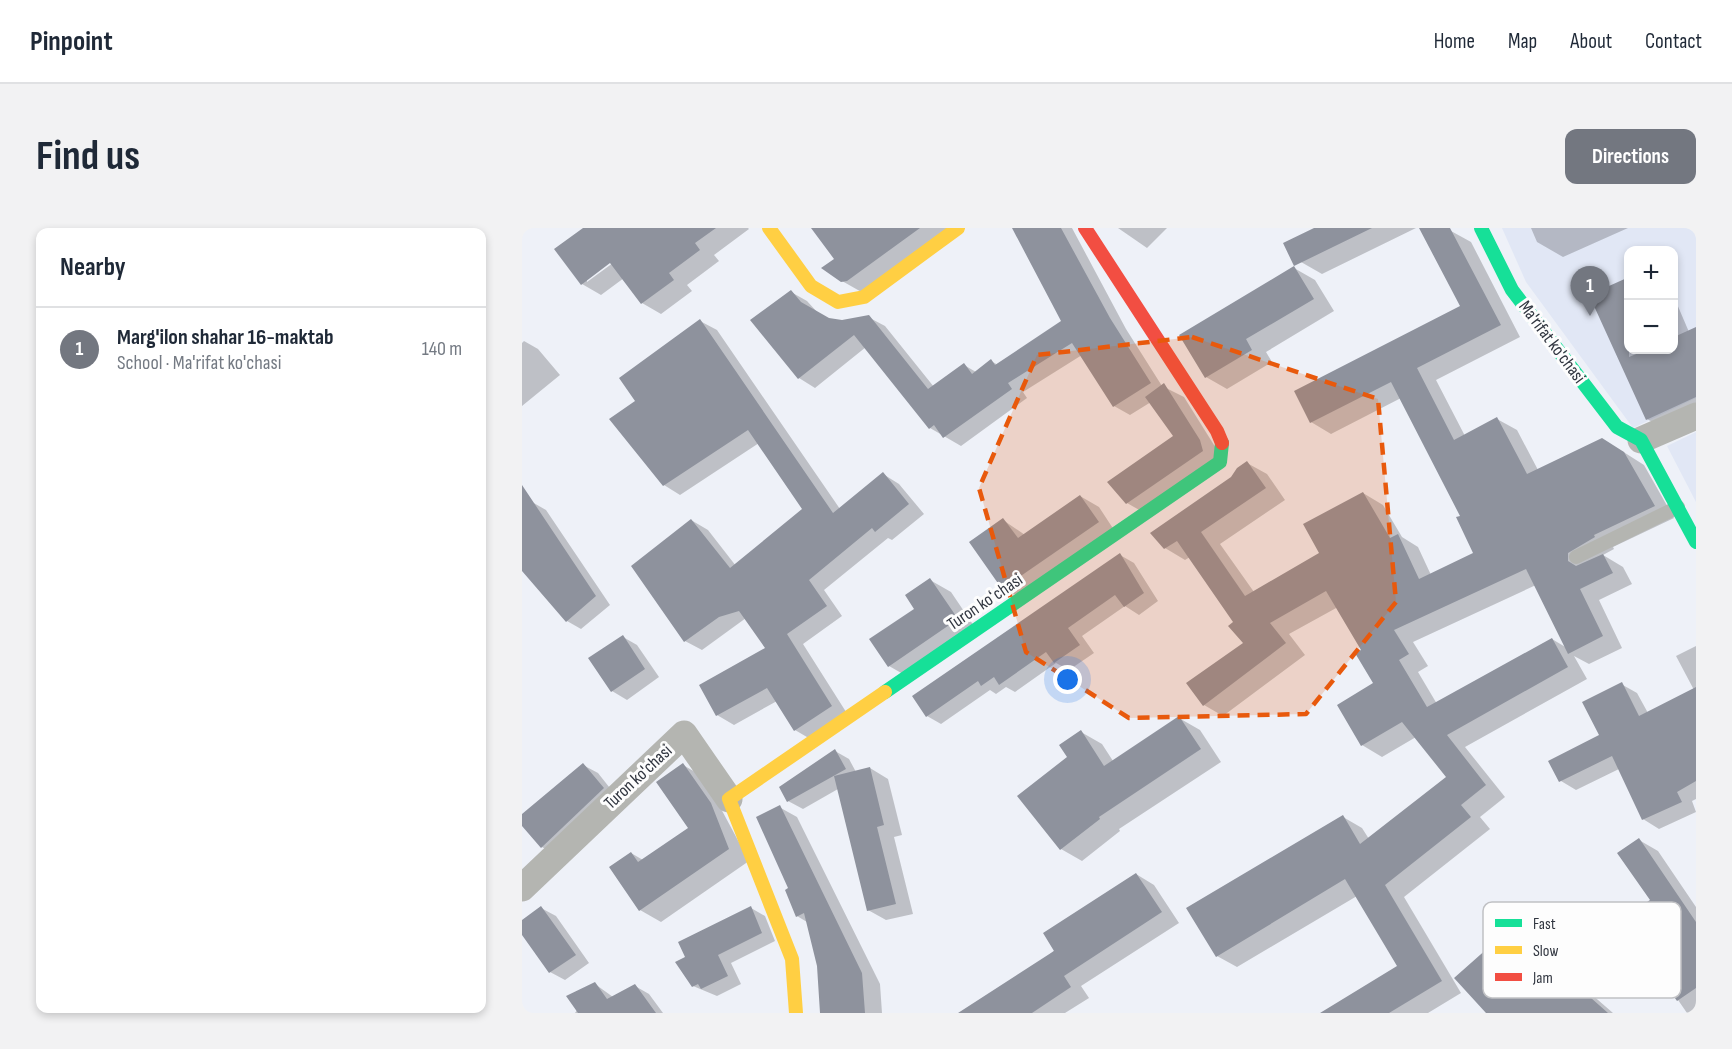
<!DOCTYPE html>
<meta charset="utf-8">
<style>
:root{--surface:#fff;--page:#f2f2f3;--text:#1f2937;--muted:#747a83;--line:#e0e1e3;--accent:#737780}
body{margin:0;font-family:"Sofia Sans Condensed",sans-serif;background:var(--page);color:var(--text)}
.controls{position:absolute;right:18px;top:18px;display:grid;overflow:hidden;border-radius:12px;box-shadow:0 3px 9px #0003}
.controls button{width:54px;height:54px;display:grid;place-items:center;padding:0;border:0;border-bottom:2px solid var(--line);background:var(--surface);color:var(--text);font:30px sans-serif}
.you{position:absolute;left:546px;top:452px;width:21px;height:21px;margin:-15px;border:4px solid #fff;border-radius:50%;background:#1a73e8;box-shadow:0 0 0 9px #1a73e833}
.badge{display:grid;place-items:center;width:39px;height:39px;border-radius:50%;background:var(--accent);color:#fff;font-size:20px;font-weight:700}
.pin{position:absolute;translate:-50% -50px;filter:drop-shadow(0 2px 3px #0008)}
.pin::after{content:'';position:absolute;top:32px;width:21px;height:18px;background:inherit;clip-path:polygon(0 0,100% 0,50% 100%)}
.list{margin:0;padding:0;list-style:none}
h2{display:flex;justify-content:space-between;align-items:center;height:78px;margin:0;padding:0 24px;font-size:26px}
h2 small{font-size:20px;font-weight:400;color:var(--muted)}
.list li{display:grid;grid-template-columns:39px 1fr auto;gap:18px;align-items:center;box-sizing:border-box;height:84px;padding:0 24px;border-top:2px solid var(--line)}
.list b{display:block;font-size:22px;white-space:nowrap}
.list p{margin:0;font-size:20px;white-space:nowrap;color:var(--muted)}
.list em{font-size:20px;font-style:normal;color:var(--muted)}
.map{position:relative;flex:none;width:1174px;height:785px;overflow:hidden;border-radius:12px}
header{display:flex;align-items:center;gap:36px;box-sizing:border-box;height:84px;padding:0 30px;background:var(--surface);border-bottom:2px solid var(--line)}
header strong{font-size:28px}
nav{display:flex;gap:33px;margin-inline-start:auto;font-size:21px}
.intro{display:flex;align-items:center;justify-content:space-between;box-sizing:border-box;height:144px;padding:0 36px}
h1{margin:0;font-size:42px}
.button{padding:15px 27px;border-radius:12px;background:var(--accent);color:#fff;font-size:21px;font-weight:700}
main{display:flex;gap:36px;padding:0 36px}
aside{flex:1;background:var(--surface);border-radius:12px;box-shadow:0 3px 9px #0003}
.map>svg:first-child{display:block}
.built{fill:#e1e7f5;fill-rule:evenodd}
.shadow{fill:#0003;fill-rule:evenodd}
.building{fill:#8e929d}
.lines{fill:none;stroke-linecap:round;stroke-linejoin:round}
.lane{stroke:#b4b5b1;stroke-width:14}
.street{stroke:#b4b5b1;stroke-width:27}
.fast{stroke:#16e098;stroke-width:14}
.slow{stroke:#ffcf43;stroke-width:14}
.jam{stroke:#f24e42;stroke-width:14}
.marked{fill:#e8590c;fill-opacity:0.2;stroke:#e8590c;stroke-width:4.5;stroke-dasharray:12 8;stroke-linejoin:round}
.labels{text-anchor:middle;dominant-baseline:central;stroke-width:6;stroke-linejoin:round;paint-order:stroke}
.street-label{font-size:18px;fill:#313640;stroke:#fdfdfd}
.key{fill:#fdfdfd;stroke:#c0c1c4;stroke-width:1.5}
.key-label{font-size:16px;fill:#313640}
</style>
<header>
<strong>Pinpoint</strong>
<nav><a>Home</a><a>Map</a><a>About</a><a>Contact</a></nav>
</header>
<div class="intro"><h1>Find us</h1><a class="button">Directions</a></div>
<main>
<aside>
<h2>Nearby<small></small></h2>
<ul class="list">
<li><span class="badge">1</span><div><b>Marg'ilon shahar 16-maktab</b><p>School · Ma'rifat ko'chasi</p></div><em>140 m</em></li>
</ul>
</aside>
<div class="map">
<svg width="1174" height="785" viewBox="0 0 1174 785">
<rect width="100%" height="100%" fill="#eef1f8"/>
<path class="built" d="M980 0H1174V170L1111 200 1004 54ZM1106 22H1152V122H1106Z
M1174 204V274L1145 218Z"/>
<path class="shadow" d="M63 0H226L227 1 192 27 197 33 165 57 170 63 139 86 120 75 102 50 79 67 60 56ZM94 29 95 32 65 54V51Z
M291 0H437L343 66 320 53 314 31Z
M492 0H550L604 101 640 158 662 169 702 233 626 287 605 275 653 208 629 174 608 187 592 178 560 127 501 164 505 170 439 218 408 200 344 119 293 160 277 150 230 92 269 64 285 73 296 85 307 92 320 94 346 89 363 98 412 159 442 137 454 144 469 133 476 137 541 93Z
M596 0H645L625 20Z
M795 0H894L800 46 779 34Z
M1009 0H1106L1041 29 1015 14Z
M929 3 949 14 998 109 914 152 943 208 975 191 995 202 1016 242 1100 223 1122 237 1152 290 1091 319 1092 321 1081 327 1101 339 1110 356 1077 372 1100 420 1067 436 1052 428 1065 451 943 519 983 569 958 589 968 601 882 669 939 765 906 785H801L877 739 835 668 715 739 695 728 821 589 840 600 847 611 926 549 894 509 860 529 840 517 817 477 853 455 841 422 816 379 767 406 783 427 701 488 682 477 723 416 713 394 668 329 663 332 643 320 725 235 745 246 763 272 698 316 732 364 799 326 841 265 861 277 880 309 896 319 909 347 953 326 940 288 879 170 809 206 789 194 940 78ZM1014 357 1045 420 1030 411 915 476 896 444 906 438 891 414Z
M772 40 793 52 812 83 744 124 750 134 705 161 684 149Z
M1069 68 1106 122H1152V69L1167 104 1174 100V196L1151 206 1125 191Z
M178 93 195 102 318 281 361 246 377 256 402 286 370 312 366 310 302 362 320 388 281 416 326 487 290 512 273 502 255 473 212 497 195 487 246 420 224 390 180 422 163 413 169 292 186 302 214 338 282 282 237 215 158 267 142 257 115 173Z
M2 113 16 121 38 147 0 178V115Z
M558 268 577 279 594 305 500 370 481 360V292L503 307Z
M10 274 24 282 88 377 59 401 45 393 0 342V280Z
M598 327 612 335 636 373 617 387 603 378 560 408 572 425 547 442 534 435 493 464 484 459 474 466 468 462 419 496 405 488Z
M408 352 429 364 456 404 388 450 367 438Z
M101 409 115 417 137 449 105 472 90 463 68 431Z
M1174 418V571L1170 573 1174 584 1137 601 1121 591 1097 541 1054 562 1039 553 1079 507 1099 456 1115 465 1126 485 1172 462 1154 428Z
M657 490 678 502 699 534 597 601 598 603 560 633 539 621 547 529 559 504 580 516 591 533Z
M313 523 327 531 334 544 348 540 366 551 380 607 372 609 391 686 364 692 346 682 316 561 281 581 266 573Z
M61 537 76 545 95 569 34 627 20 619 0 595V588Z
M161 537 182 549 227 633 139 694 118 682 109 625 121 632 168 600Z
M257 579 275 589 358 756 360 785H300L296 738 285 694 275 688 268 661Z
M1117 612 1136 623 1174 679V785H1165L1125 727 1068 765 1091 785H966L967 721 985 731 1008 756 1130 673Z
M614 646 632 657 657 695 559 758 567 770 543 785H465Z
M19 680 34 688 67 735 43 752 28 744 0 704V693Z
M229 680 243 688 253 713 209 735 219 756 195 768 171 758Z
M73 756 91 769 113 758 127 766 141 785H53Z"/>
<path class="building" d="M61 0H194L173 15 178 22 147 45 152 52 119 76 88 35 59 57 32 21Z
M289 0H398L325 53 319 54 299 40 312 31Z
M490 0H539L588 90 629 155 591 179 550 115 486 155 490 161 421 210 412 197 407 201 332 107 276 151 228 92 269 62 279 74 307 90 320 92 347 87 406 161 442 135 450 146 469 131 473 137 539 93Z
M792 0H850L772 38 761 15Z
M897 0H928L979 97 895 140 932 212 975 189 1005 246 1080 210 1102 224 1133 278 1072 307 1073 309 1046 325V333L1054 338 1081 326 1091 345 1058 361 1081 408 1046 426 1004 341 872 402 887 426 877 432 905 479 1030 410 1046 439 925 507 964 557 939 577 949 589 863 657 920 753 867 785H798L875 738 823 651 694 729 664 680 821 587 838 616 924 549 880 494 839 518 815 477 851 455 833 425 839 422 804 363 748 395 764 415 681 478 664 455 721 415 706 398 711 394 655 313 642 321 628 305 709 249 715 240 725 233 744 260 679 304 723 368 797 325 781 296 841 264 868 310 876 306 897 351 951 325 934 289 938 288 869 154 788 195 772 163 938 78Z
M772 38 792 71 724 111 730 122 683 150 657 107Z
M1107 49V129L1124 122H1152V109L1174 99V169L1124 192 1067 67Z
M178 91 311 285 361 244 387 276 353 304 350 300 287 352 305 378 265 406 310 478 272 503 245 460 194 488 177 457 243 420 217 383 197 389 162 414 109 338 169 291 208 340 280 281 226 202 141 258 87 191 113 173 97 150Z
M642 155 678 212 681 223 604 276 585 254 651 208 623 169Z
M0 257 74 368 44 394 0 343Z
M558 267 577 294 480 361 447 314 481 290 496 310Z
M598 325 622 365 602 379 593 367 546 400 558 417 532 435 524 424 477 457 472 449 459 458 456 453 404 489 390 468Z
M408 350 436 391 366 439 347 411 392 381 383 367Z
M101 407 123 441 89 464 66 430Z
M1100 454 1117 488 1174 459V553L1155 564 1160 574 1120 592 1090 528 1037 554 1026 533 1077 507 1060 474Z
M657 488 679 521 577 589 578 591 538 622 495 568 545 529 537 517 559 502 582 538Z
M313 521 324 541 265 574 257 559Z
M61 535 82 560 19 620 0 598V586Z
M161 535 189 575 207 621 117 683 87 639 109 624 116 634 166 600 134 554Z
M348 539 362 597 355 599 374 676 345 683 312 548Z
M258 577 340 745 343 785H298L295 738 282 685 274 689 263 662 266 660 234 589Z
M1117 610 1174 694V760L1155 773 1113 712 1051 754 1086 785H964L932 750 967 719 1002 758 1128 672 1095 625Z
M614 645 640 684 542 748 549 759 510 785H436L532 723 521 705Z
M19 678 54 727 27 745 0 707V692Z
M229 678 240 705 196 727 206 748 179 761 176 756 170 759 153 734 163 729 156 714Z
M73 754 85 771 113 756 134 785H56L44 768Z"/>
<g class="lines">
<path class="lane" d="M1054 329 1156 279"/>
<path class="street" d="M1119 212 1174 188
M0 660 162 506 207 571"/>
<path class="fast" d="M959 0 990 62 1095 199 1119 212 1174 314
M363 464 698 234 700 215"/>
<path class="slow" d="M247 0 289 58 316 74 342 69 436 0
M274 785 270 731 207 571 363 464"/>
<path class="jam" d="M563 0 695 203 700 215"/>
</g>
<path class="marked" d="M670 109 856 171 874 374 784 486 607 490 504 424 457 260 515 127Z"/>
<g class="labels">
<g class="street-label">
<text transform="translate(1030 114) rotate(53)">Ma'rifat ko'chasi</text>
<text transform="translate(463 374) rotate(-34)">Turon koʻchasi</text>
<text transform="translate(116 549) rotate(-43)">Turon ko'chasi</text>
</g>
</g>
<rect x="961" y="674" width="198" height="96" rx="9" class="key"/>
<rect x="973" y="691" width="27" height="8" fill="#16e098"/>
<rect x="973" y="718" width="27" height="8" fill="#ffcf43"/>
<rect x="973" y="745" width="27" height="8" fill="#f24e42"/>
<g class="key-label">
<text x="1011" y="701">Fast</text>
<text x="1011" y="728">Slow</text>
<text x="1011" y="755">Jam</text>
</g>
</svg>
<div class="controls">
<button>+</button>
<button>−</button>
</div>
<div class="you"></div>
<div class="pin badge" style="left:1068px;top:88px">1</div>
</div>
</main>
